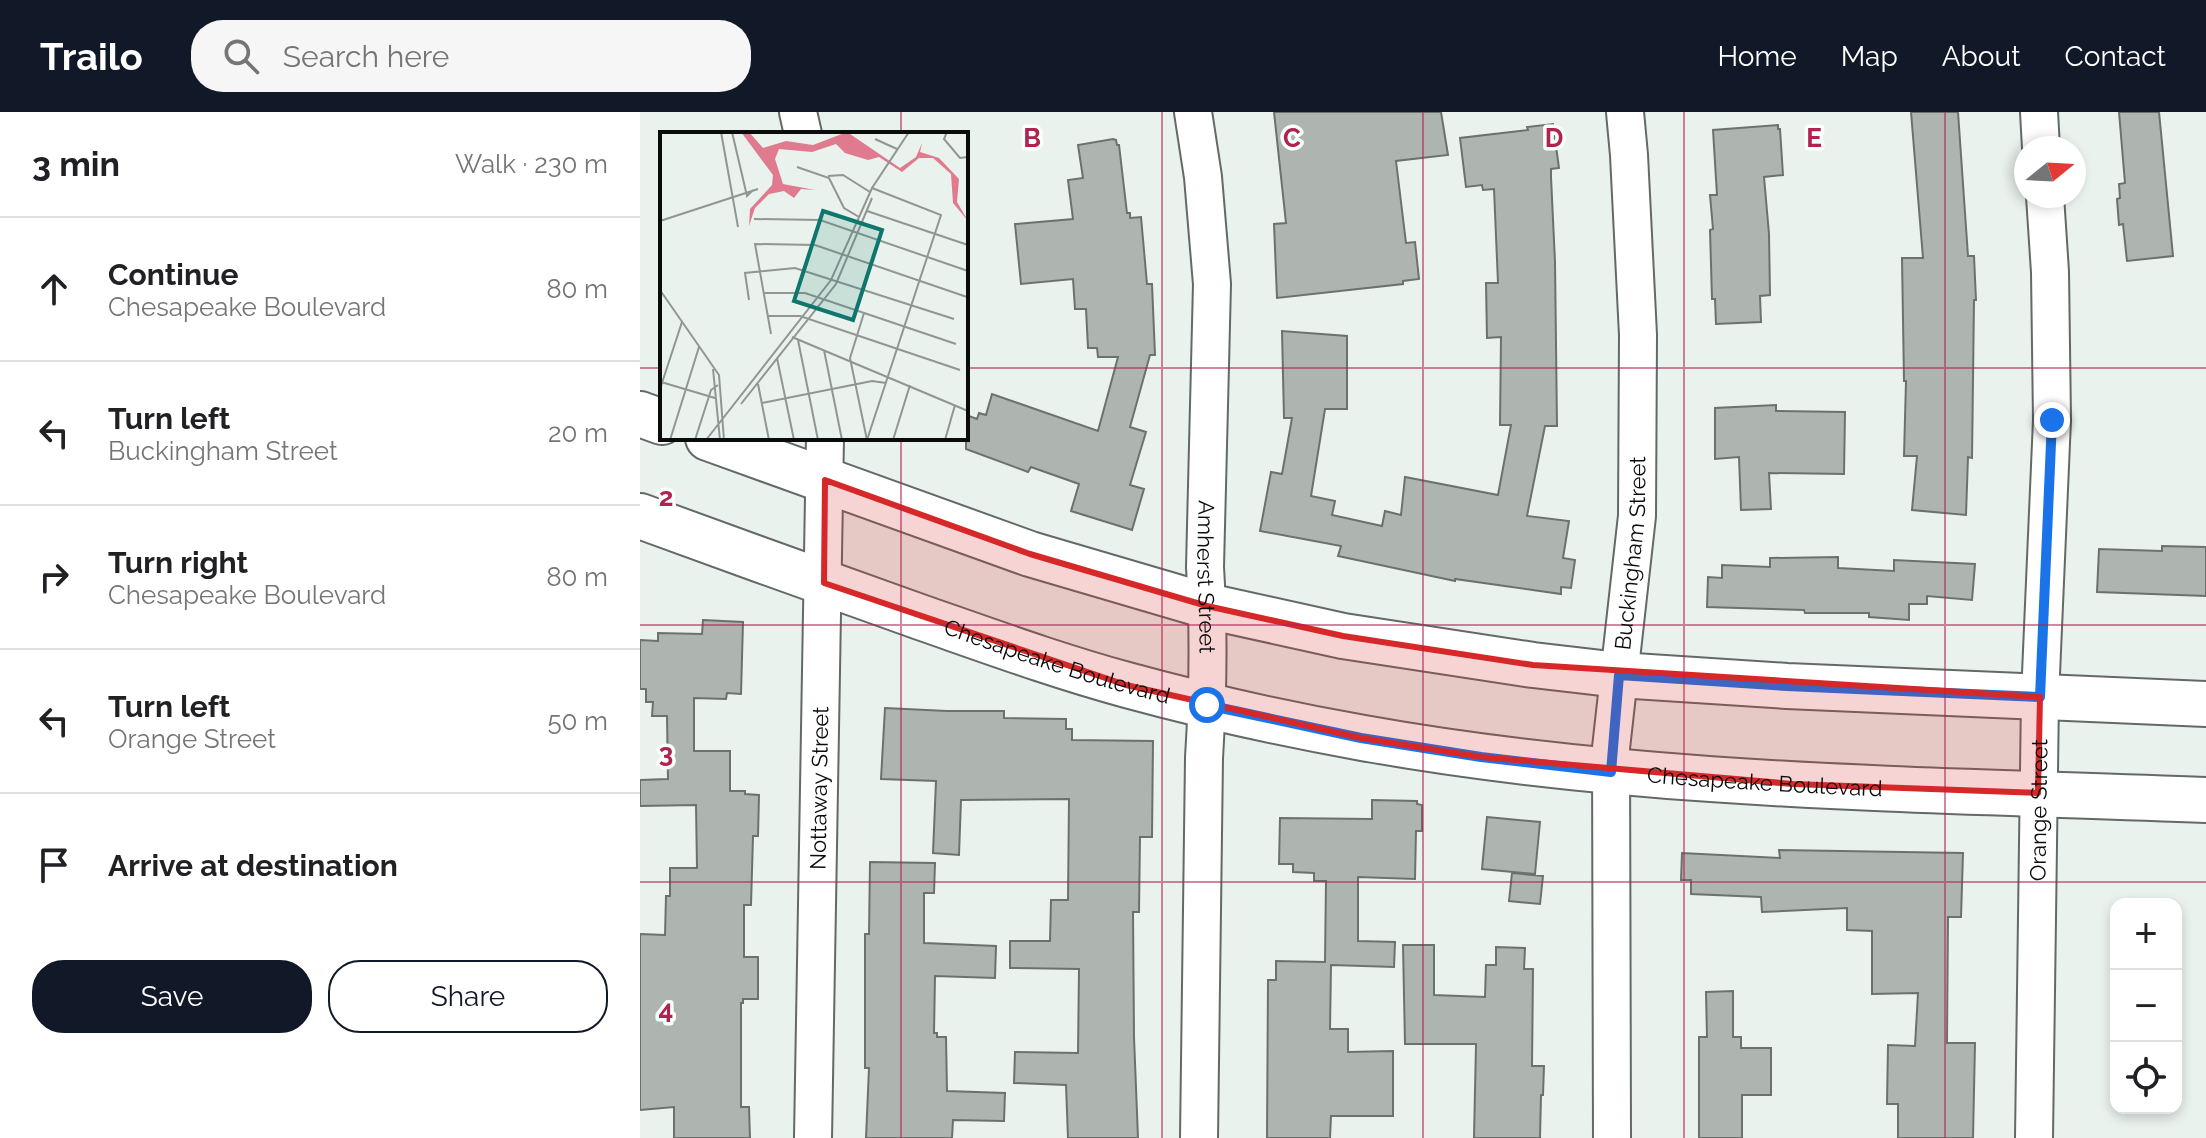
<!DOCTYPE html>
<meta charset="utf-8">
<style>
:root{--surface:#fff;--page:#f6f6f6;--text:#202124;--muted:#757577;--line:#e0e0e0;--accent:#111827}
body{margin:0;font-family:Raleway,sans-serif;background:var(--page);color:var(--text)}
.controls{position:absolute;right:24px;bottom:24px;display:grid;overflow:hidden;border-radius:16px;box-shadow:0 4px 12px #0003}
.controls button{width:72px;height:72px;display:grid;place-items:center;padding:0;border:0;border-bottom:2px solid var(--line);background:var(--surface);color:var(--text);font:40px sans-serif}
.compass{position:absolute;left:1374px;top:24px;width:72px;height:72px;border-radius:50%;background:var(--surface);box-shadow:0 4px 12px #0003;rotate:72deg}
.stop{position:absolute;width:24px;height:24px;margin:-18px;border:6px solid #1a73e8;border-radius:50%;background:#fff}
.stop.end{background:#1a73e8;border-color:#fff;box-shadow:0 2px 8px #0008}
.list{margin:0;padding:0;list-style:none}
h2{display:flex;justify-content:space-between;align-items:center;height:104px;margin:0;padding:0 32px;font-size:34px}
h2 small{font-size:26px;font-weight:400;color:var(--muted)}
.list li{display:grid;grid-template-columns:52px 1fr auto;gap:24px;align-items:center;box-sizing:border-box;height:144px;padding:0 32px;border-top:2px solid var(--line)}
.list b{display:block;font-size:30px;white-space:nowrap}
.list p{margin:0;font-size:26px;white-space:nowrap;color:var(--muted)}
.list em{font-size:26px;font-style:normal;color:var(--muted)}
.actions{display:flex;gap:16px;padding:24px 32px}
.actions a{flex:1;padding:18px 0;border:2px solid var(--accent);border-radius:32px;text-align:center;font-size:28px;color:var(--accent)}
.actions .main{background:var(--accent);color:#fff}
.icon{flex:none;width:44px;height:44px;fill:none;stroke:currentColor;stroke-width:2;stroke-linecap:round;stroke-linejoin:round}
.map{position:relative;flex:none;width:1566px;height:1026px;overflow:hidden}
header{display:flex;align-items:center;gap:48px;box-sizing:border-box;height:112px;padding:0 40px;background:var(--accent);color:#fff}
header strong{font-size:38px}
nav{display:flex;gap:44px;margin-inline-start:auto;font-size:28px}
.search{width:560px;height:72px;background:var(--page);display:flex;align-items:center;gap:20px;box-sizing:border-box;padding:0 28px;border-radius:32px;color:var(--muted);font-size:30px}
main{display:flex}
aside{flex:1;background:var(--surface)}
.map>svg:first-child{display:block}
.building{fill:#aeb5b1;stroke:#6b726e;stroke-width:2}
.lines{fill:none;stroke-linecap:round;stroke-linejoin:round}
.minor-casing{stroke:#636966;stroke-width:40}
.primary-casing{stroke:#636966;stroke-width:48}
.minor{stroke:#fff;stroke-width:36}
.primary{stroke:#fff;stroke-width:44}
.route{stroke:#1a73e8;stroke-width:10}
.marked{fill:#d62828;fill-opacity:0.2;stroke:#d62828;stroke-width:6;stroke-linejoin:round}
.grid{fill:none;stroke:#b12151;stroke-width:2;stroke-opacity:0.55}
.labels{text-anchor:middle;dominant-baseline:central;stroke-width:7;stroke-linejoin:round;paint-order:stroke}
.street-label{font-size:22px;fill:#0a0c0b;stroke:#f9fffb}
.inset-road{fill:none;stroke:#909693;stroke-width:2}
.view{fill:#0f766e;fill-opacity:0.15;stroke:#0f766e;stroke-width:4}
.inset-edge{fill:none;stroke:#0a0c0b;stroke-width:4}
.grid-label{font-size:26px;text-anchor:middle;font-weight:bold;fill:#b12151;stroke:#f9fffb;stroke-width:7;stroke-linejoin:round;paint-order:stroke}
</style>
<header>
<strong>Trailo</strong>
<div class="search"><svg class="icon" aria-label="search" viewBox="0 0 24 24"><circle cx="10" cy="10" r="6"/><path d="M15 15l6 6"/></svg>Search here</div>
<nav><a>Home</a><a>Map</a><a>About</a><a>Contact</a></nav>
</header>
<main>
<aside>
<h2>3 min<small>Walk · 230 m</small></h2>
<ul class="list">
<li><svg class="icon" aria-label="ahead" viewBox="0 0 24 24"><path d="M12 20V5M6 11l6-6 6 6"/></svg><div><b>Continue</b><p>Chesapeake Boulevard</p></div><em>80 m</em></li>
<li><svg class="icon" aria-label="left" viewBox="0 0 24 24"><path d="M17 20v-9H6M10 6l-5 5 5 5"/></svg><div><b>Turn left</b><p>Buckingham Street</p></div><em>20 m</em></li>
<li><svg class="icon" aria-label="right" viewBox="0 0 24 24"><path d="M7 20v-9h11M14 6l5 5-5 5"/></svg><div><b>Turn right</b><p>Chesapeake Boulevard</p></div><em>80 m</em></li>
<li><svg class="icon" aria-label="left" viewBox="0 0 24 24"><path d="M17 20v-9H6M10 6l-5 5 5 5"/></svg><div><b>Turn left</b><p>Orange Street</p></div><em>50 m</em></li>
<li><svg class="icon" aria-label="arrive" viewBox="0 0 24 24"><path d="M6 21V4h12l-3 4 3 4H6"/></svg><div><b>Arrive at destination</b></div></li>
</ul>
<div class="actions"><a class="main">Save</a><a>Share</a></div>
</aside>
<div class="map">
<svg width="1566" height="1026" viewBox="0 0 1566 1026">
<rect width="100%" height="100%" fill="#eaf2ed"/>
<path class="building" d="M634 0H801L808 43 756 49 766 131 775 130 779 167 763 169V172L637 186 634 112 646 111Z
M1271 0H1318L1328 144H1334L1336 188H1334L1332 346 1328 345 1326 403 1272 398 1277 344H1264L1266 269H1264L1262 146H1283Z
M1479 0H1519L1533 144 1487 149 1483 112 1479 113 1477 87 1480 86 1479 72 1485 71Z
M913 12 919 56 911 57V65L915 150 917 314H905L887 404 929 409 923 446 935 448 931 476 921 475V482L815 467V469L698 444 701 434 620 419 631 360 642 362 652 306H644L642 219 707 224V297H685L671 384 695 389 692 403 742 414 745 399 761 403 765 365 858 383 871 313H860L861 225 847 226 846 171H858L854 77 843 78 842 73 826 75 820 26 888 18 887 15Z
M1138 13V17H1140L1143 63 1124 65 1129 122 1130 183 1120 184 1121 210 1076 212 1075 187H1072L1070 118 1073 117 1070 83H1077L1073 18Z
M473 27 476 28 477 33H479L487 101H490V106L501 105 507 172H512L515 243H510L490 315 506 320 490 373 504 377 492 418 431 399 439 372 391 355 388 360 326 337V303L337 307 339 301 346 303 352 282 458 319 478 245H458L457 236H448L446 197H435L433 167 381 172 375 112 433 107 428 68 443 66 438 33Z
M1136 293V299L1205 300 1204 362 1129 361 1131 397 1101 398 1099 345 1075 347V296Z
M1522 434 1566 435V484L1457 480 1459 437 1522 439Z
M1198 445V456L1254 459V448L1335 452 1332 488 1287 484V492H1269V508L1229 505V501H1165L1164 498 1067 495 1068 465 1082 466V453L1130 455V446Z
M63 508 103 510 101 582 87 581 86 587 54 586V639H90V679H105V682L119 683 118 724H113L111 793H104V845H118V887H103V891H101V995H109L110 1026H34V995L0 998V822L25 823 26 784H30V756H57L56 693 0 694V668L28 667 27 604H12L13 590H6V577H0V528L18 529V521L62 522Z
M245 596 307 599H364V606L426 607V617H432V628L513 629 512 725H500L499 800H493L494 925 498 1026H428L426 973 374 971 375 940 438 941 439 857 370 856V829H410L411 788H428L429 687 321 688 319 743 293 741 296 669 241 667Z
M732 688 777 689V692L782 693V719H776L775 767 718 765V829L755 830 754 855 691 853 690 917H708V940L753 939V1004H691L690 1026H627L628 868H636V849L685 850 686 769H674V761L653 760V752H639L640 706 732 707Z
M847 705 900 710 895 762 842 757Z
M1139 738 1323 741 1321 805H1308L1307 931H1335L1333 1026H1258V992H1247L1248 933 1275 934 1278 881 1232 882V819L1207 818V796L1122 800 1121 785 1051 782V768H1041L1042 741 1140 746Z
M230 750 295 751 294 781H284V831L356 834 355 866 295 864 294 921H297V925H306L307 979 365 981 364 1009 313 1008 312 1026H226L229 956H225V822H229Z
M872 761 903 764 900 792 869 789Z
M763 833H794V883L845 885 846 853H856V835L885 836 884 857H893L892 954H904L903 983H901L900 1026H834L836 932H765Z
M1093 879V925H1101V936H1131V983H1102V1026H1059V925H1067L1066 880Z"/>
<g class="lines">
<defs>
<g id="minor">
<path d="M158 0 163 22"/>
<path id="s1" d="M553 0 563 65 572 172 565 455C569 519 568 583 564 646L559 1026"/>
<path d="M1399 0 1401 36"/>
<path id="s2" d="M173 1026 185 326"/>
<path id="s3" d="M972 1026 971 636 997 404 998 223 989 43 985 0"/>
<path id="s4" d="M1394 1026 1400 585 1412 308 1410 160 1405 84"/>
</g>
<g id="primary">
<path d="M0 302 22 310"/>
<path d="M68 326 390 442 567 494 703 524 893 553 979 563 1147 574 1566 592"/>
<path id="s5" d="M0 404C93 438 187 472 280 505 349 529 417 554 487 573 564 594 644 612 723 626 1001 676 1285 677 1566 688"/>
</g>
</defs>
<use href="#minor" class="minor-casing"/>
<use href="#primary" class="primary-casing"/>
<use href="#minor" class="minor"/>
<use href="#primary" class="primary"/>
</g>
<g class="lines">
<path class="route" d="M567 593 721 626 841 645 971 660 979 563 1147 574 1400 585 1412 308"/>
</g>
<path class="marked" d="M185 368 390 442 567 494 703 524 893 553 1400 585 1398 681 1153 672 841 645 721 626 486 573 184 471Z"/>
<path class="grid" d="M261 0V22M522 0V1026M783 0V1026M1044 0V1026M1305 0V1026M0 256H22M326 256H1566M261 326V1026M0 513H1566M0 770H1566"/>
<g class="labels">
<g class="street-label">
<text stroke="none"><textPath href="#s3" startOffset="586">Buckingham Street</textPath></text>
<text stroke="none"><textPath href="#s1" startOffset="466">Amherst Street</textPath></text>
<text stroke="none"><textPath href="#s5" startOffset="442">Chesapeake Boulevard</textPath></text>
<text stroke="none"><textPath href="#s5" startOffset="1162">Chesapeake Boulevard</textPath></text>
<text stroke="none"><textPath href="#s2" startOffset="350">Nottaway Street</textPath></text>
<text stroke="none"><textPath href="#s4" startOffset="328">Orange Street</textPath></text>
</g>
</g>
<g transform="translate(20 20)">
<rect width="308" height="308" fill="#eaf2ed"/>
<path d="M81 0H89L103 16 126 9 153 13 187 0 240 36 256 25 262 11 260 20 279 26 299 47 297 70 308 89 293 71 291 42 273 26H259L242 40 219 25 208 28 185 21 176 12 152 20 119 17 115 27 123 52 155 58 141 57 134 66 124 59 109 62 95 76 89 94 90 77 112 53 113 43Z" fill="#e07a8f"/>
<path class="inset-road" d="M61 0 78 95M72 0 87 64 93 58M287 0 284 7 300 26 308 25M215 7 237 17M137 35 169 46 184 76 199 85M168 44 183 43 210 60M207 79 308 113M94 87 160 88 308 139M0 89 98 57M0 158 59 243 64 308M103 161H145L296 212M89 168 85 141 135 136 294 187M204 181 190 226 207 308M108 184H140L300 238M111 202 95 112 155 113 307 165M132 205 308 279M138 208 158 308M164 218 182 308M117 226 134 308M53 237 60 308M1 250 55 266M98 252 109 308M0 257 22 190M102 271 212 249 226 251M81 272 176 152 212 66M10 308 39 215M35 308 51 258 58 253M46 308 171 148 212 56 249 0M207 308 281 83 212 56M207 308H238M233 308 250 253M285 308 295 273"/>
<path class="view" d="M163 79 222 98 193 188 134 169Z"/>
<rect width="308" height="308" class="inset-edge"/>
</g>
<g class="grid-label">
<text x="392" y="35">B</text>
<text x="652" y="35">C</text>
<text x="914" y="35">D</text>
<text x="1174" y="35">E</text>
<text x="26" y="394">2</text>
<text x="26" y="650">3</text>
<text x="26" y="907">4</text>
</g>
</svg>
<div class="controls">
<button>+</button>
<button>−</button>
<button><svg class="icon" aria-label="locate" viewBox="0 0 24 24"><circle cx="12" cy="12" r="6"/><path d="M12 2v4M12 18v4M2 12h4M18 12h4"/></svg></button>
</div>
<svg class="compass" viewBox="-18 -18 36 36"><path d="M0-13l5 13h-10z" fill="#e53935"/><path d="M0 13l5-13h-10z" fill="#757577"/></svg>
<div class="stop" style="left:567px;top:593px"></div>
<div class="stop end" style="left:1412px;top:308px"></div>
</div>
</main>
